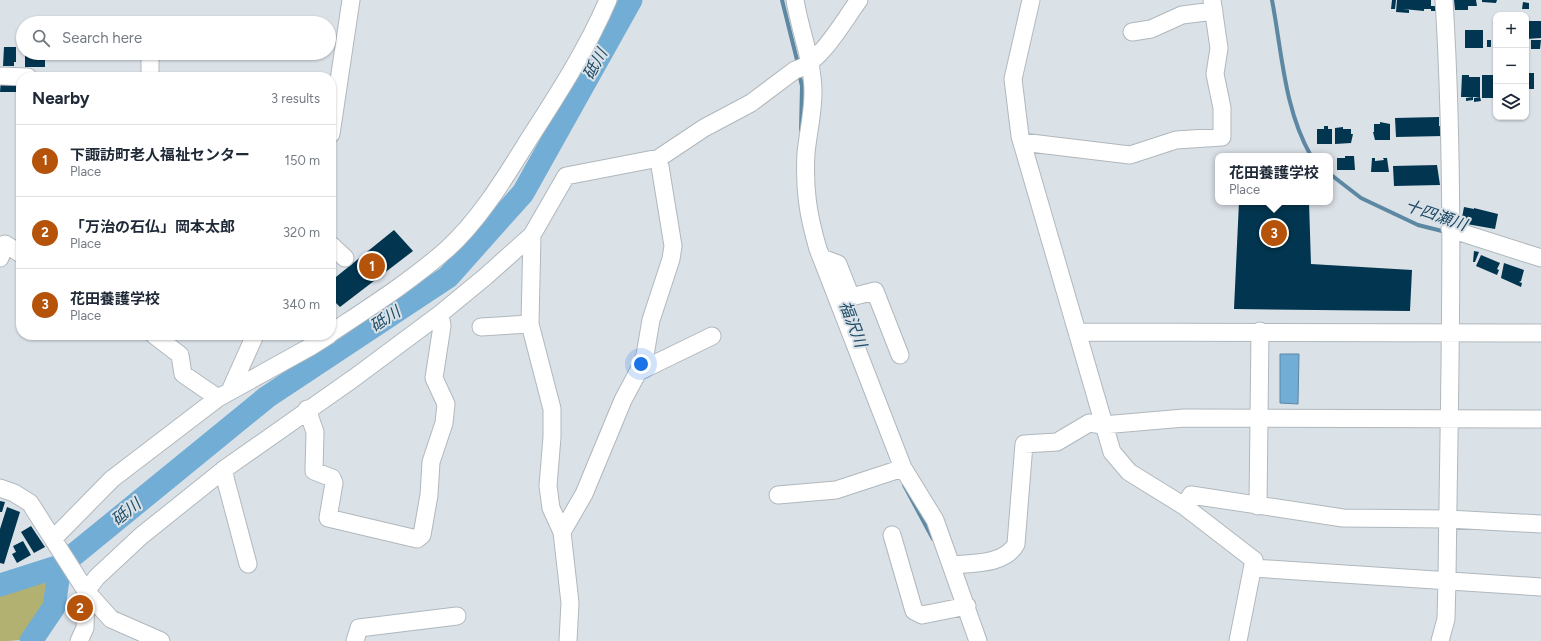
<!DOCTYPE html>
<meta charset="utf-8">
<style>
:root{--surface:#fff;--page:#f6f6f7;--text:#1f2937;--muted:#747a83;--line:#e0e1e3;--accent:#b45309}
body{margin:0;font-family:Figtree,"Noto Sans JP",sans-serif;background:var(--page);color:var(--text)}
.controls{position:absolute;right:12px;top:12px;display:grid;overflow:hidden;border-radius:8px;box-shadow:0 1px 3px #0004}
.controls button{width:36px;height:36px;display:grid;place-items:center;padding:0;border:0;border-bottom:1px solid var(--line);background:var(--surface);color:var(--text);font:20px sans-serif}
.you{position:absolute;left:641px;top:364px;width:14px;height:14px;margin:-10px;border:3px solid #fff;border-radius:50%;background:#1a73e8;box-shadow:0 0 0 6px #1a73e833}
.badge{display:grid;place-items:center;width:26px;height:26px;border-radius:50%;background:var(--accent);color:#fff;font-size:13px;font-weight:700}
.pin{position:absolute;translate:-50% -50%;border:2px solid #fff;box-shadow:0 1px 4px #0006}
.popup{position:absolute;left:1215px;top:153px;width:118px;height:52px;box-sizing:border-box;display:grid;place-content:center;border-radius:8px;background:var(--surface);filter:drop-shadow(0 1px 3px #0005);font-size:13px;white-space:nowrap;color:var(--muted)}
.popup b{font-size:15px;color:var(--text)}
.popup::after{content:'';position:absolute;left:50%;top:100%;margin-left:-8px;border:8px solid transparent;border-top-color:var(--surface)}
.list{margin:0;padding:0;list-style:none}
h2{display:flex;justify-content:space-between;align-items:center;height:52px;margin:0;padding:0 16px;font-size:17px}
h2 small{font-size:13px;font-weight:400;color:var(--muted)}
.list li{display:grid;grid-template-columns:26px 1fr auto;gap:12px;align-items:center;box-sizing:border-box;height:72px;padding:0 16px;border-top:1px solid var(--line)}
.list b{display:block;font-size:15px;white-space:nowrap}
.list p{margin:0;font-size:13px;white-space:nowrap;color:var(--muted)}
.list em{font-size:13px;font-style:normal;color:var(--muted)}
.icon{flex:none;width:22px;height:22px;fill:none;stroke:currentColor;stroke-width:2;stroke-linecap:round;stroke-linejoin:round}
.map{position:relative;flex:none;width:1541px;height:641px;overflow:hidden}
.search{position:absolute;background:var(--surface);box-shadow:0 1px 3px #0004;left:16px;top:16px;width:320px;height:44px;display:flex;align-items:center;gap:10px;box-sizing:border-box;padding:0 14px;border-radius:22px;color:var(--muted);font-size:15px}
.panel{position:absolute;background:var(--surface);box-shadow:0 1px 3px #0004;left:16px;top:72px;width:320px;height:268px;border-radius:16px}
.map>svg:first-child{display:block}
.forest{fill:#b3b171}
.water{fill:#71add4;stroke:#5d88a4}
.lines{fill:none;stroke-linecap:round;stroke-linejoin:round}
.stream{stroke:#5d88a4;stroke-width:4}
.river{stroke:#71add4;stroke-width:23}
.building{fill:#02354f}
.minor-casing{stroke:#b0b8bd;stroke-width:19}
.minor{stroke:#fff;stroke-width:17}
.labels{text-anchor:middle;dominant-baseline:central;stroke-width:4;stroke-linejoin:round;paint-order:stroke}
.water-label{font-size:16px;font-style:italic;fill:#1b4a66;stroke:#dae1e7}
</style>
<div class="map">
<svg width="1541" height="641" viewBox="0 0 1541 641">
<rect width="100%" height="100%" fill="#dae1e7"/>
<path class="forest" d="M50 574C50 582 46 592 44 601 37 636 38 641 0 641V590L42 579Z"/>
<path class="water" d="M1280 354H1299L1298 404 1280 403Z"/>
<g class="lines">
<path class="stream" d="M782 0 798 64
M1272 0C1282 52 1284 109 1311 156
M799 73 802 86 801 130
M1330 174 1361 198 1418 225 1446 232
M904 485 933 539"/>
<path class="river" d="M0 585 60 566 267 397 448 277 523 193 631 0
M31 641 54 607 60 566"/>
</g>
<path class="building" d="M1392 0H1396L1395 9H1391Z
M1397 0H1431V6H1440V11H1431V9H1424V11L1403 9 1409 10V13L1396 12Z
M1454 0H1476L1477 6H1468V10H1455Z
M1482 0H1497L1496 3 1482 2Z
M1523 2 1529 3V9H1522Z
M1526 21H1541V38L1526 39Z
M1465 30H1483V48H1465Z
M1487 40H1491V47H1487Z
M1531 40H1541L1540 49H1531Z
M4 47H16V62H14V66H3Z
M25 53H45V67H25Z
M1526 73H1534V89H1526Z
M1462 75H1469V77H1480V97H1461Z
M1482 75H1496V98H1482Z
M1 79 18 80V92H0Z
M1473 97V100L1466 101V98Z
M1480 97 1481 101 1474 102V98Z
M1439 117V126H1443V136L1396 137 1395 118Z
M1380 122 1390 124V140H1375L1373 132H1374V124H1380Z
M1324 126H1328V129H1332V144H1317V129H1324Z
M1343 127V129H1351V134H1353L1351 143 1335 144V128Z
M1345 156H1354L1355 170H1337V158H1345Z
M1372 158H1375V161L1384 160 1383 158H1387L1389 172H1371Z
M1437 165 1440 185 1394 186 1393 166Z
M1239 202H1309L1311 264 1412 270 1410 311 1234 309Z
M1464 207 1474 209V208L1498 214 1495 229 1461 223Z
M394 230 413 251 340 307 331 298V281Z
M1474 251 1479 252 1475 262H1473Z
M1481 255 1500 263 1497 269 1499 270 1497 275 1476 266Z
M1504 263 1524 270 1521 281 1519 282 1522 283 1521 287 1501 278Z
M0 501 5 502 2 512H0Z
M7 507 20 512 4 564 0 563V529Z
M31 526 45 547 34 553 21 532Z
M23 541 31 555 17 563 12 554 16 552 13 546Z"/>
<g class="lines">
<defs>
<path id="minor" d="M795 0C800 31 813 61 813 93 813 113 808 133 806 153 804 189 808 215 818 249L903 468 935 520 978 641
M1031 0 1013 79 1020 136 1112 452 1129 472 1184 506 1254 560 1238 641
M1132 32 1151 29 1182 15 1214 11
M150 53V77
M0 76 28 77
M331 134 351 0
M1022 142 1130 155 1176 140 1222 137V108L1215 74 1219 48 1212 0
M1450 229 1541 258
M532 235 530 324 552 409V437L548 486 551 508 562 532 570 603 568 641
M331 245 345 258
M0 258 5 244 21 254
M822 258 838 264 851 297 875 291 900 355
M481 327 530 324
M1077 332 1541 333
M331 333C370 307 411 281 446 250 479 221 506 176 529 139 558 94 587 49 608 0
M154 335 180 355 183 374 218 398
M638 372 712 336
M230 391 255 335
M307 409 315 432 314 471 332 478 334 483 328 518 417 539 422 535 429 495 431 462 444 423 446 404 434 378 442 326 440 314
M223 470 248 564
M0 488 14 493 30 503 86 591 111 619 161 641
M778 495 836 490 903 468
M1184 506 1191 495 1343 518 1448 519 1541 524
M1258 506 1260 331
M562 532 584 494 623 400 638 372 645 355 651 320 671 259 673 246 660 166
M892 535 914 611 922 615 967 606
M54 538 112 479 218 398 310 347 329 335
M951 565C972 563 1005 565 1016 544L1024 444 1057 442 1089 423 1103 425 1184 418 1541 419
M1253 568 1541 587
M79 641 85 628 86 591 97 577 141 536 226 468 354 378 440 314 485 277 532 235 566 176 659 158 704 128 751 103 795 70C820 64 844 20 859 0
M355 641 359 628 457 616
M1440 641 1446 619 1447 580C1449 387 1456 193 1444 0"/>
</defs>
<use href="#minor" class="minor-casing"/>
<use href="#minor" class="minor"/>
</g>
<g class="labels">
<g class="water-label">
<text transform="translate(595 64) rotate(-61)">砥川</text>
<text transform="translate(1436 215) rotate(19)">十四瀬川</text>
<text transform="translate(385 319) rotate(-33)">砥川</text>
<text transform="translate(853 324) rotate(69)">福沢川</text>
<text transform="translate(126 512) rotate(-39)">砥川</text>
</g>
</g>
</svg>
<div class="controls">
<button>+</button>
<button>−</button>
<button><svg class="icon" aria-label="layers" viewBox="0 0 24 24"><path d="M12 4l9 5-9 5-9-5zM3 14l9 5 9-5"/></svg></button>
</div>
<div class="you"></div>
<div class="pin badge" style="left:372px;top:266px">1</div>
<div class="pin badge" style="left:80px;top:608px">2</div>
<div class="pin badge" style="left:1274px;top:233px">3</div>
<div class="popup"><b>花田養護学校</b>Place</div>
<div class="search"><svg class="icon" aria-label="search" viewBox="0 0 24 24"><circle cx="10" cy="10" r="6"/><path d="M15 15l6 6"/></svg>Search here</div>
<section class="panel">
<h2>Nearby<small>3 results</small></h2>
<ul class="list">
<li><span class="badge">1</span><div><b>下諏訪町老人福祉センター</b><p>Place</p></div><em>150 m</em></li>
<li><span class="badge">2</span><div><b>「万治の石仏」岡本太郎</b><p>Place</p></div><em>320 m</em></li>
<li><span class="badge">3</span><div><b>花田養護学校</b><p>Place</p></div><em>340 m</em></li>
</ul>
</section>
</div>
